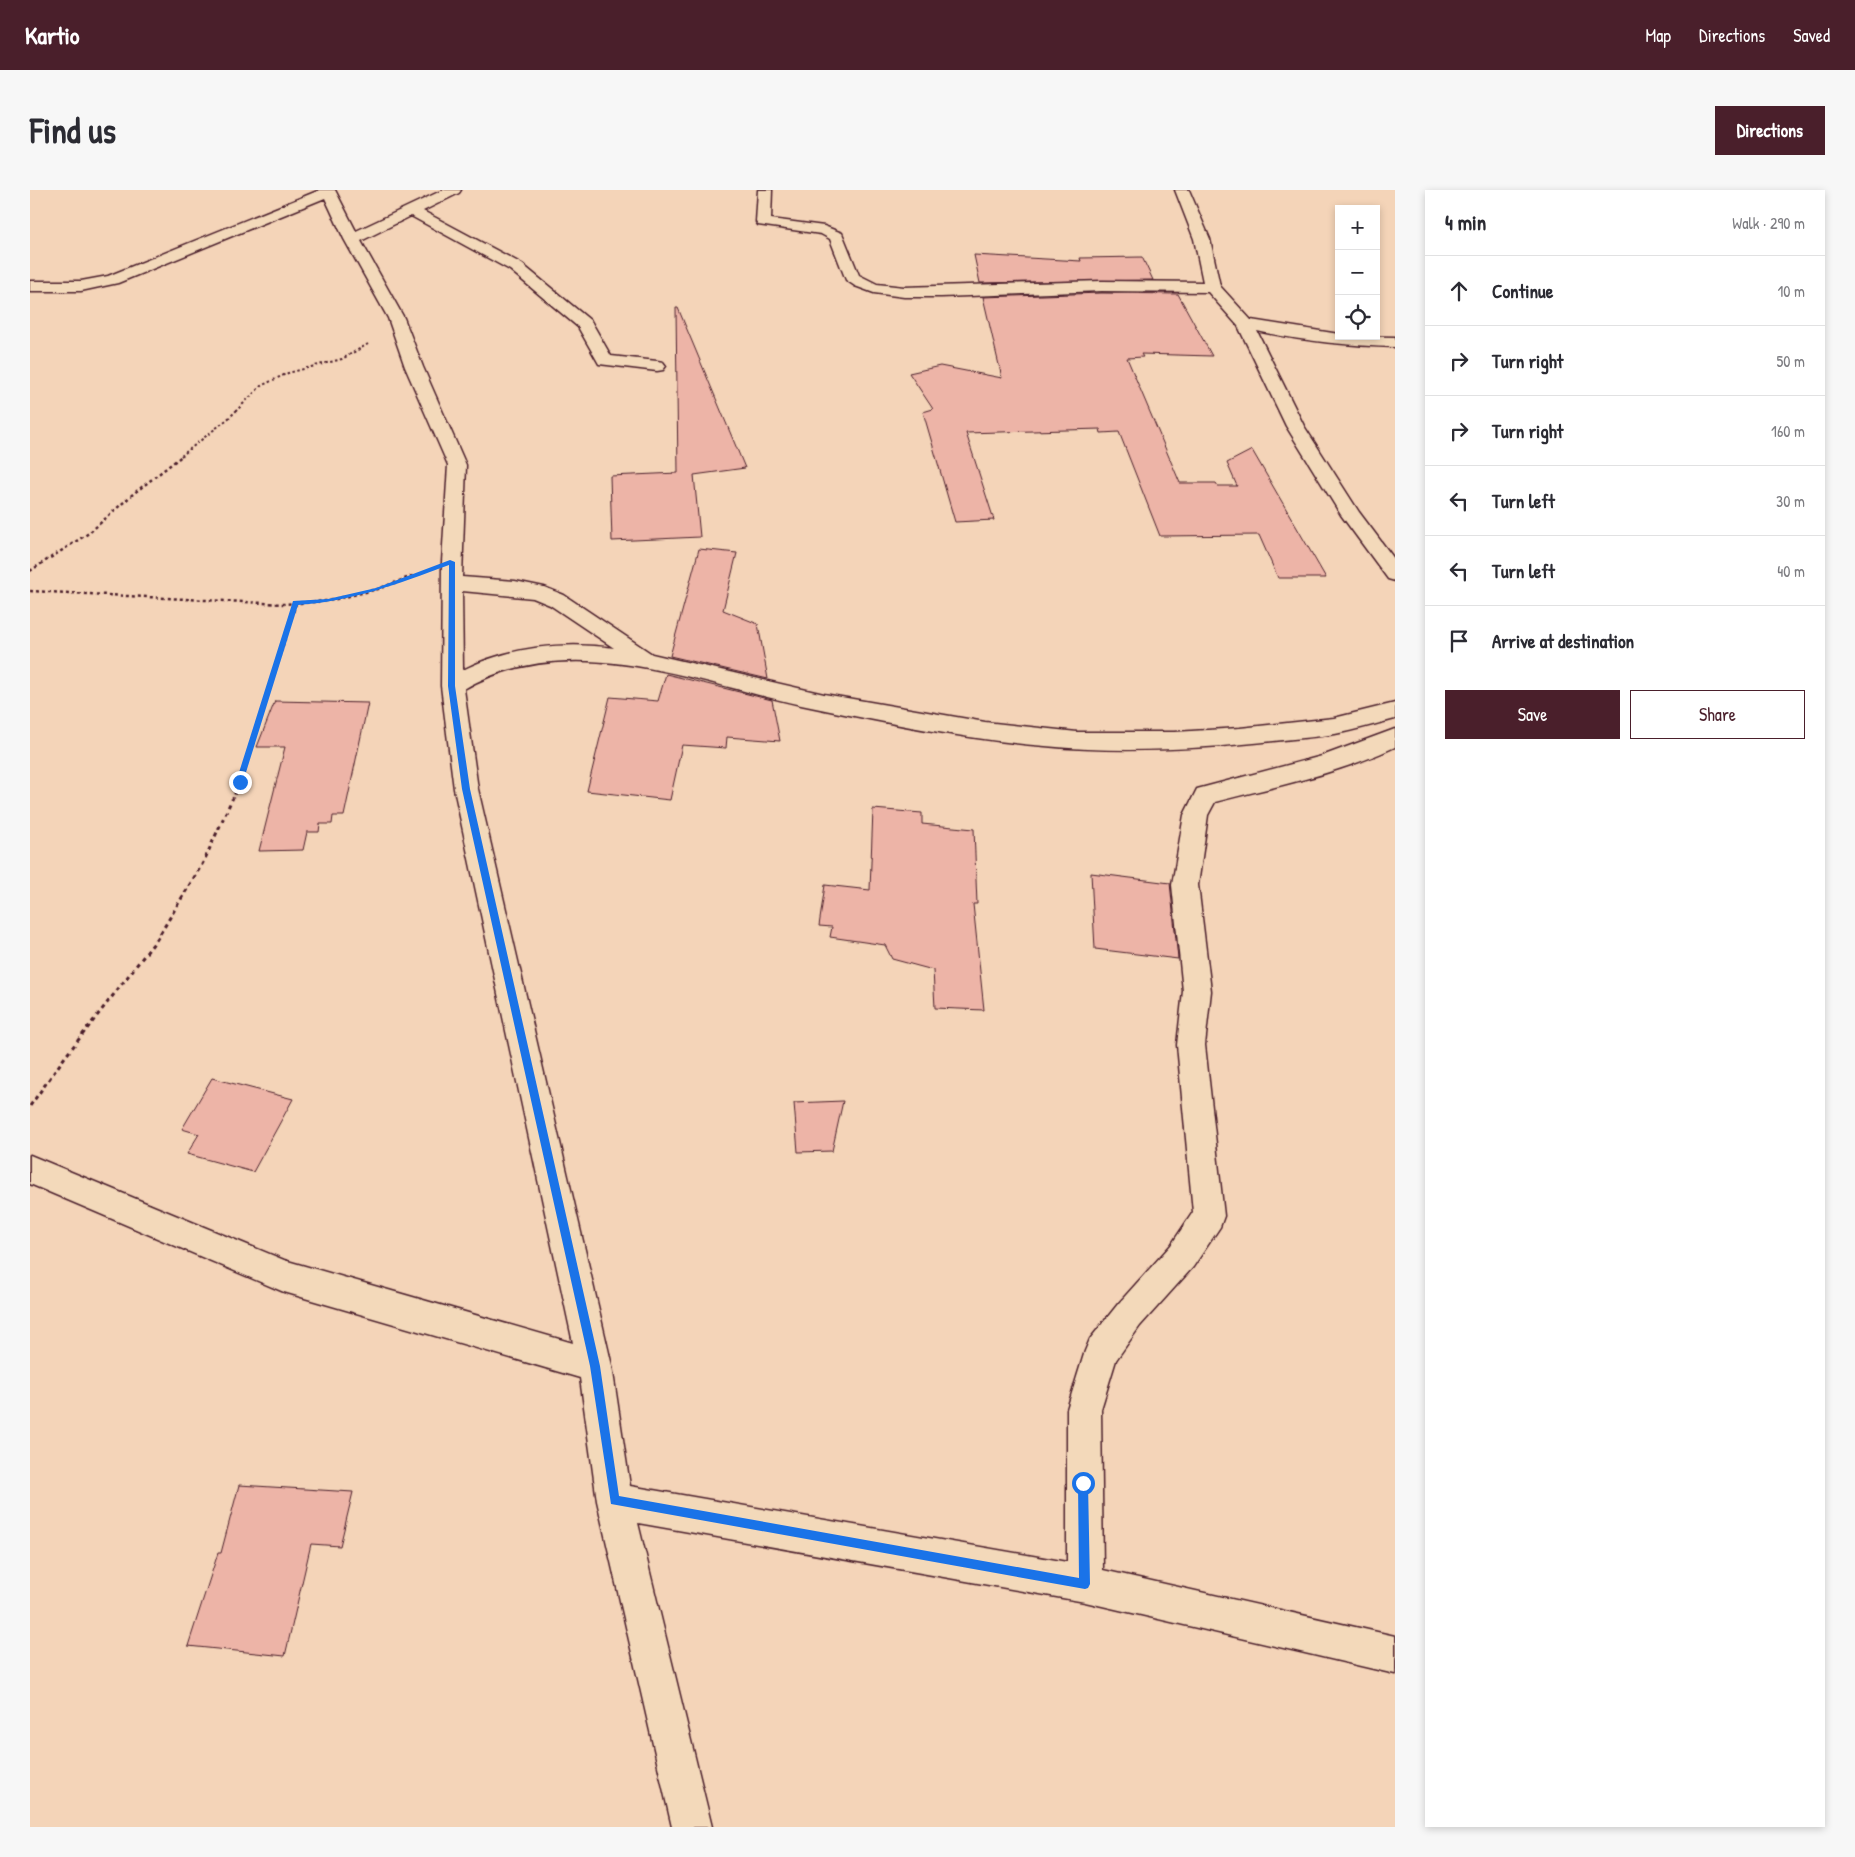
<!DOCTYPE html>
<meta charset="utf-8">
<style>
:root{--surface:#fff;--page:#f7f7f7;--text:#2b2b33;--muted:#7c7c81;--line:#e1e1e2;--accent:#4a1f2b}
body{margin:0;font-family:"Patrick Hand",sans-serif;background:var(--page);color:var(--text)}
.controls{position:absolute;right:15px;top:15px;display:grid;overflow:hidden;border-radius:0px;box-shadow:0 2px 8px #0003}
.controls button{width:45px;height:45px;display:grid;place-items:center;padding:0;border:0;border-bottom:1px solid var(--line);background:var(--surface);color:var(--text);font:25px sans-serif}
.stop{position:absolute;width:15px;height:15px;margin:-11px;border:4px solid #1a73e8;border-radius:50%;background:#fff}
.stop.end{background:#1a73e8;border-color:#fff;box-shadow:0 1px 5px #0008}
.list{margin:0;padding:0;list-style:none}
h2{display:flex;justify-content:space-between;align-items:center;height:65px;margin:0;padding:0 20px;font-size:21px}
h2 small{font-size:16px;font-weight:400;color:var(--muted)}
.list li{display:grid;grid-template-columns:32px 1fr auto;gap:15px;align-items:center;box-sizing:border-box;height:70px;padding:0 20px;border-top:1px solid var(--line)}
.list b{display:block;font-size:19px;white-space:nowrap}
.list em{font-size:16px;font-style:normal;color:var(--muted)}
.actions{display:flex;gap:10px;padding:15px 20px}
.actions a{flex:1;padding:11px 0;border:1px solid var(--accent);border-radius:0px;text-align:center;font-size:18px;color:var(--accent)}
.actions .main{background:var(--accent);color:#fff}
.icon{flex:none;width:28px;height:28px;fill:none;stroke:currentColor;stroke-width:2;stroke-linecap:round;stroke-linejoin:round}
.map{position:relative;flex:none;width:1365px;height:1637px;overflow:hidden;border-radius:0px}
header{display:flex;align-items:center;gap:30px;box-sizing:border-box;height:70px;padding:0 25px;background:var(--accent);color:#fff}
header strong{font-size:24px}
nav{display:flex;gap:28px;margin-inline-start:auto;font-size:18px}
.intro{display:flex;align-items:center;justify-content:space-between;box-sizing:border-box;height:120px;padding:0 30px}
h1{margin:0;font-size:35px}
.button{padding:12px 22px;border-radius:0px;background:var(--accent);color:#fff;font-size:18px;font-weight:700}
main{display:flex;gap:30px;padding:0 30px}
aside{flex:1;background:var(--surface);border-radius:0px;box-shadow:0 2px 8px #0003}
.map>svg:first-child{display:block}
.building{fill:#edb4a7;stroke:#4a1f2b}
.lines{fill:none;stroke-linecap:round;stroke-linejoin:round}
.minor-casing{stroke:#4a1f2b;stroke-width:3}
.path-far2{stroke:#4a1f2b;stroke-width:2;stroke-dasharray:2.5 2.5;stroke-linecap:butt}
.path-far1{stroke:#4a1f2b;stroke-width:2.5;stroke-dasharray:3 3;stroke-linecap:butt}
.path{stroke:#4a1f2b;stroke-width:3;stroke-dasharray:4 4;stroke-linecap:butt}
.minor{fill:#f3d9ba;fill-rule:evenodd}
.route{fill:#1a73e8}
</style>
<header>
<strong>Kartio</strong>
<nav><a>Map</a><a>Directions</a><a>Saved</a></nav>
</header>
<div class="intro"><h1>Find us</h1><a class="button">Directions</a></div>
<main>
<div class="map">
<svg width="1365" height="1637" viewBox="0 0 1365 1637">
<rect width="100%" height="100%" fill="#f4d4b8"/>
<filter id="ink" filterUnits="userSpaceOnUse"><feTurbulence type="fractalNoise" baseFrequency=".02" numOctaves="2"/><feDisplacementMap in="SourceGraphic" scale="10" xChannelSelector="R" yChannelSelector="G"/><feConvolveMatrix kernelMatrix="1 2 1 2 8 2 1 2 1" color-interpolation-filters="sRGB"/></filter>
<g filter="url(#ink)">
<path class="building" d="M944 65 1051 71 1050 68 1112 67 1123 90 950 93Z
M1072 103 1148 104 1182 166 1111 164 1113 167 1097 168 1150 293H1186L1188 296H1207L1197 273 1222 260 1296 388H1248L1229 345 1130 346 1089 242 1071 243 1070 239 936 243 964 330 925 332 893 222 903 219 879 183 910 176 972 188 953 107Z
M646 118H648L715 278 664 285 670 347 582 351 580 286 648 283Z
M669 359 707 363 693 420 728 434 738 489 640 466Z
M636 484 742 510 750 551 697 547 696 558 652 555 640 610 557 601 580 507 628 511Z
M245 511 338 513 314 626H303L302 634H290L289 642H277L273 660 229 661 255 557H227Z
M843 619 892 623V634L944 639 947 714H943L954 820 905 818 903 780 862 769 855 755 800 747 802 737 789 736 795 695 840 700Z
M1061 683 1140 693 1148 769 1065 759Z
M182 888 263 909 223 982 157 964 169 944 152 939Z
M813 911 802 961 768 962 764 913Z
M209 1295 323 1302 310 1356 281 1354 255 1466 158 1456 188 1363H191Z"/>
<g class="lines">
<defs>
<path id="minor" d="M290 0H305L326 41 413 0H431L429 3 393 21 492 74 561 131 581 166 627 171 633 172 636 176 633 180 627 181 569 174 548 137 480 80 381 26 331 51 374 128 393 177 436 275 432 387 485 391 514 397 534 405 622 464 794 504 955 532 1047 542H1145L1210 538 1304 528 1365 513V529C1345 534 1325 540 1305 544 1288 547 1270 548 1253 550 1174 559 1094 564 1015 556 933 549 852 532 771 515 661 491 540 438 434 499L448 599 582 1176 600 1296 1037 1372V1219L1055 1161 1060 1149 1088 1114 1141 1055 1163 1022 1147 855 1153 801 1142 695 1154 625 1167 599 1292 566 1365 539V557C1308 584 1246 596 1185 612L1178 625 1168 695 1181 801 1175 855 1194 1026 1190 1037 1163 1077 1110 1136 1086 1170 1071 1219 1073 1380 1365 1446V1484L1055 1412 608 1333 682 1637H642L567 1311 550 1188 254 1102 0 994V965L254 1070 543 1153 424 599 411 496 412 372 418 275 375 177 358 128 314 49 295 8 88 93 51 101H0V91H51L78 86ZM432 401 503 408 520 415 584 458C534 451 478 457 433 480Z
M728 0H742L741 29 794 36 812 43 829 85 847 94 874 97 1072 91 1173 92 1164 49 1145 0H1159L1180 49 1190 96 1221 130 1309 144V146L1365 147V157C1319 156 1272 151 1227 141L1274 236 1329 322 1365 370V391L1358 389 1311 325 1256 236 1208 136 1178 102 1072 101 911 107H874L844 103 825 96 816 90 800 49 791 44 728 35 726 32Z"/>
</defs>
<use href="#minor" class="minor-casing"/>
<path class="path-far2" d="M151 266 200 227 231 196 258 183 312 169 338 154"/>
<path class="path-far1" d="M0 381 59 343 103 304 153 265
M0 401 253 414 298 411 348 399 385 385
M202 610 210 592 266 413"/>
<path class="path" d="M0 916 35 867 127 749 174 671 202 609"/>
<use href="#minor" class="minor"/>
</g>
</g>
<path class="route" d="M420 370 425 372V496L440 599 570 1176 589 1306 1049 1388 1048 1293 1049 1289 1053 1288 1057 1289 1058 1293 1060 1394 1058 1398 1055 1399 581 1314 560 1176 432 599 418 496 419 375C367 394 324 411 268 415L213 592 210 594 206 592 263 411 298 409 346 398Z"/>
</svg>
<div class="controls">
<button>+</button>
<button>−</button>
<button><svg class="icon" aria-label="locate" viewBox="0 0 24 24"><circle cx="12" cy="12" r="6"/><path d="M12 2v4M12 18v4M2 12h4M18 12h4"/></svg></button>
</div>
<div class="stop" style="left:1053px;top:1293px"></div>
<div class="stop end" style="left:210px;top:592px"></div>
</div>
<aside>
<h2>4 min<small>Walk · 290 m</small></h2>
<ul class="list">
<li><svg class="icon" aria-label="ahead" viewBox="0 0 24 24"><path d="M12 20V5M6 11l6-6 6 6"/></svg><div><b>Continue</b></div><em>10 m</em></li>
<li><svg class="icon" aria-label="right" viewBox="0 0 24 24"><path d="M7 20v-9h11M14 6l5 5-5 5"/></svg><div><b>Turn right</b></div><em>50 m</em></li>
<li><svg class="icon" aria-label="right" viewBox="0 0 24 24"><path d="M7 20v-9h11M14 6l5 5-5 5"/></svg><div><b>Turn right</b></div><em>160 m</em></li>
<li><svg class="icon" aria-label="left" viewBox="0 0 24 24"><path d="M17 20v-9H6M10 6l-5 5 5 5"/></svg><div><b>Turn left</b></div><em>30 m</em></li>
<li><svg class="icon" aria-label="left" viewBox="0 0 24 24"><path d="M17 20v-9H6M10 6l-5 5 5 5"/></svg><div><b>Turn left</b></div><em>40 m</em></li>
<li><svg class="icon" aria-label="arrive" viewBox="0 0 24 24"><path d="M6 21V4h12l-3 4 3 4H6"/></svg><div><b>Arrive at destination</b></div></li>
</ul>
<div class="actions"><a class="main">Save</a><a>Share</a></div>
</aside>
</main>
